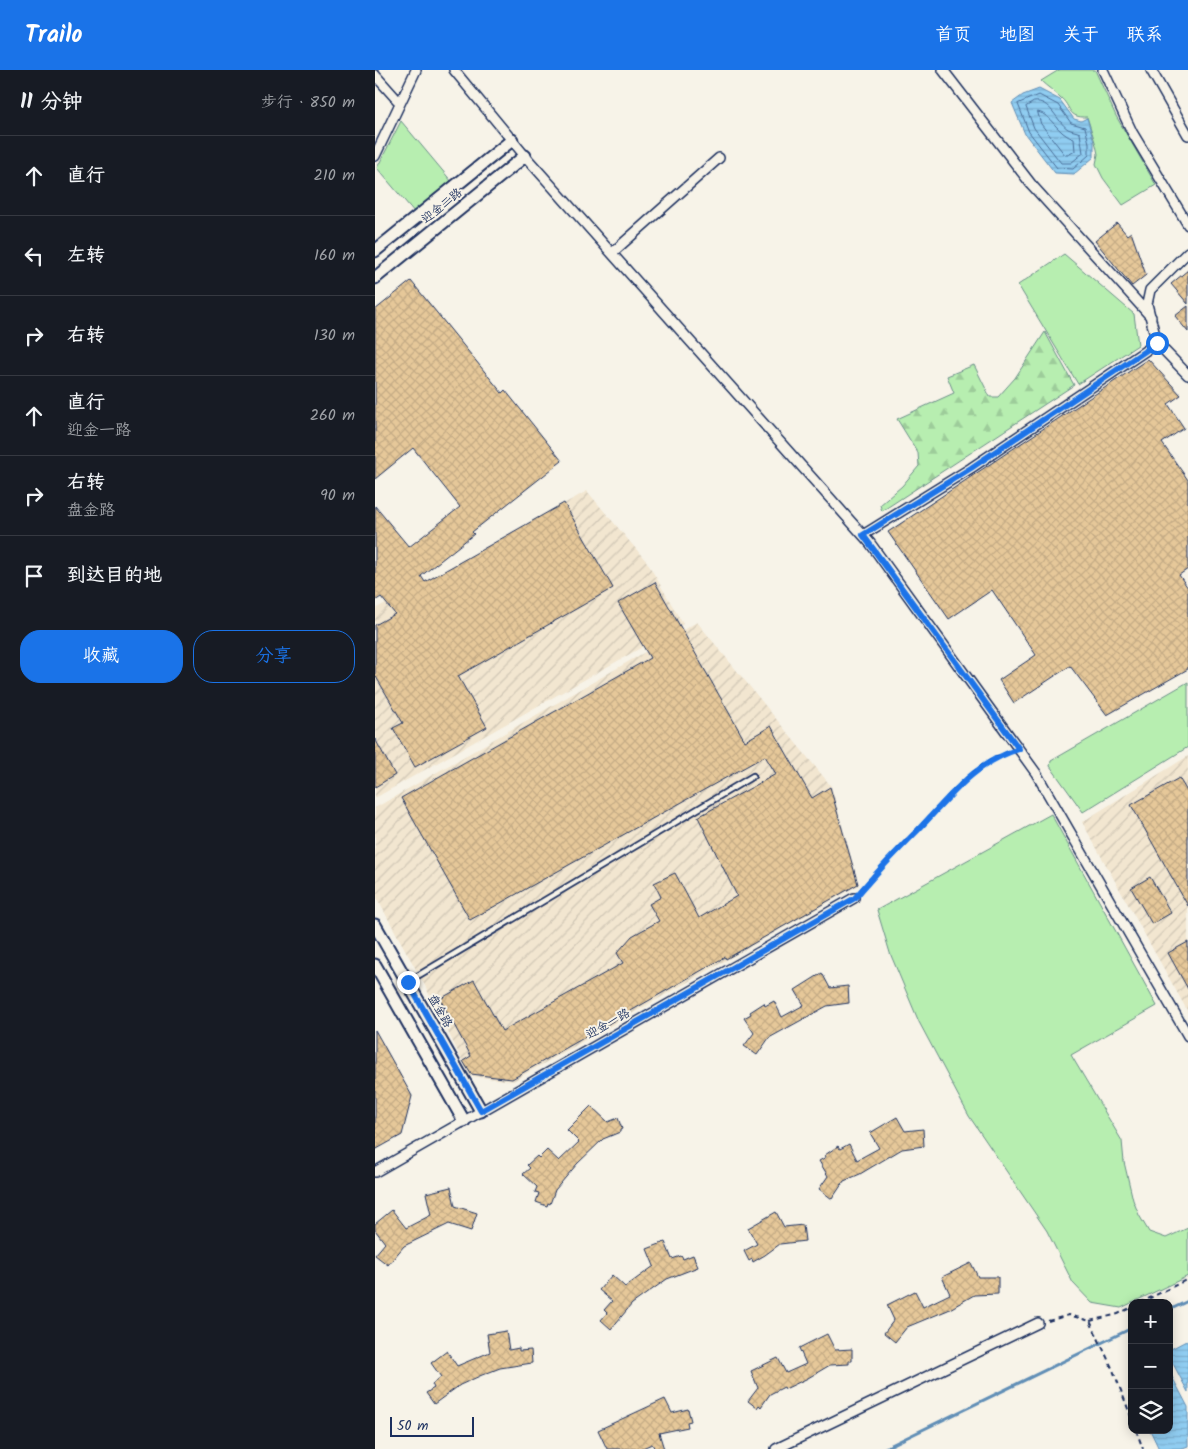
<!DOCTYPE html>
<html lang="zh">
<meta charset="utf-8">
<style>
:root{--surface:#171b24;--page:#20242c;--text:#f1f3f6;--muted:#9ea1a6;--line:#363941;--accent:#1a73e8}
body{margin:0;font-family:Kalam,"LXGW WenKai TC",sans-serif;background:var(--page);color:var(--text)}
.controls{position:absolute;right:15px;bottom:15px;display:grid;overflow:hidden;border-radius:10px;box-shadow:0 2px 12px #0003}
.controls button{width:45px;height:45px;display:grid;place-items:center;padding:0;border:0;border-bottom:1px solid var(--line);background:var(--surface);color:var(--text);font:25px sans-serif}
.scale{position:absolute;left:15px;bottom:12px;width:84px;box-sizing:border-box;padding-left:5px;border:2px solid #1b2f5e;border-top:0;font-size:14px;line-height:18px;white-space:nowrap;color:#1b2f5e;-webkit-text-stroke:4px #f7f3e8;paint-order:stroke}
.stop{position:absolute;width:15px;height:15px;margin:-11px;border:4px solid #1a73e8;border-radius:50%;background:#fff}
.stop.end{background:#1a73e8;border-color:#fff;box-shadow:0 1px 5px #0008}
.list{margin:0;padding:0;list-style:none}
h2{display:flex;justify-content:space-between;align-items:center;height:65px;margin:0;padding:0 20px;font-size:21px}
h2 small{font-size:16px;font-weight:400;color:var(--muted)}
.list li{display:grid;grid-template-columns:32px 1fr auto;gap:15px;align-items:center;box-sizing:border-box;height:80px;padding:0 20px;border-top:1px solid var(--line)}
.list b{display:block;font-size:19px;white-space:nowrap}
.list p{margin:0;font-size:16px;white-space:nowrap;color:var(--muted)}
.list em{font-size:16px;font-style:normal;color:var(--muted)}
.actions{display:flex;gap:10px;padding:15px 20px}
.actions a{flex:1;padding:11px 0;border:1px solid var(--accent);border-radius:20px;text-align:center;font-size:18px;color:var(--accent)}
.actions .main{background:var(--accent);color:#fff}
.icon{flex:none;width:28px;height:28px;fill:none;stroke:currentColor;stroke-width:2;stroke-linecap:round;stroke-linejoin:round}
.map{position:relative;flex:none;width:813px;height:1379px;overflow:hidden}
header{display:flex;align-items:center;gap:30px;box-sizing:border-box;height:70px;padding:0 25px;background:var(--accent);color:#fff}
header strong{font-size:24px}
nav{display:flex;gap:28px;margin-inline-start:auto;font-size:18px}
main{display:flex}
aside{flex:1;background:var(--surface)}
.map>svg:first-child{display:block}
.industrial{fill:url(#industrial-furrows)}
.green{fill:#b7eeb0;stroke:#698e87}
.forest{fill:url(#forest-firs);stroke:#698e87}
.water{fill:url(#water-rules);stroke:#618eb6}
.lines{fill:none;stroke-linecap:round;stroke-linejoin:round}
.shore{stroke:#4a6e99;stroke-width:1}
.stream{stroke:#618eb6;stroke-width:3}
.building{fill:url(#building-cross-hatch);stroke:#1b2f5e}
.service-casing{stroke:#1b2f5e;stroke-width:8}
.minor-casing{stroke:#1b2f5e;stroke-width:12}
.tertiary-casing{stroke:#1b2f5e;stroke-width:15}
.path{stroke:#1b2f5e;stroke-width:2;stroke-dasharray:5 4;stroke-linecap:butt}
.service{stroke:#f7f3e8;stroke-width:4.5}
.minor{stroke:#f7f3e8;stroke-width:9}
.tertiary{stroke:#f7f3e8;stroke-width:11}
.route{stroke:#1a73e8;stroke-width:6}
.labels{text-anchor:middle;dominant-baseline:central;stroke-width:4;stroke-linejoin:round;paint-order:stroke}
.street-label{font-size:12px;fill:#1b2f5e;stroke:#f7f3e8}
</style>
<header>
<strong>Trailo</strong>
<nav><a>首页</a><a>地图</a><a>关于</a><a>联系</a></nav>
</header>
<main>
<aside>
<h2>11 分钟<small>步行 · 850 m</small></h2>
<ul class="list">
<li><svg class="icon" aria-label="ahead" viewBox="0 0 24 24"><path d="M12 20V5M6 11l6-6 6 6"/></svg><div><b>直行</b></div><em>210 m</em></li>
<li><svg class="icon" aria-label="left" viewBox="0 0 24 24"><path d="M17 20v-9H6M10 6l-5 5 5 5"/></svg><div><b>左转</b></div><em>160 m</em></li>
<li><svg class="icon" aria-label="right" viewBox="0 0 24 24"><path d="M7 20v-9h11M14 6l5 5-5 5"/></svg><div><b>右转</b></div><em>130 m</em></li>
<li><svg class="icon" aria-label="ahead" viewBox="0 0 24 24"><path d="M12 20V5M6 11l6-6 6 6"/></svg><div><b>直行</b><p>迎金一路</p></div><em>260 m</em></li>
<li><svg class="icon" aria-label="right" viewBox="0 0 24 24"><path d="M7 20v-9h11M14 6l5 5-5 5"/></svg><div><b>右转</b><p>盘金路</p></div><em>90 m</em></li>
<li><svg class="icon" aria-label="arrive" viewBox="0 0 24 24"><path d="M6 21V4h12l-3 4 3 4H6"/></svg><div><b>到达目的地</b></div></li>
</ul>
<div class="actions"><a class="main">收藏</a><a>分享</a></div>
</aside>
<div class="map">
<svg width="813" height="1379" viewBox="0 0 813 1379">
<defs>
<pattern id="industrial-furrows" width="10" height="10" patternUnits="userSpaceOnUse" patternTransform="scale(1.25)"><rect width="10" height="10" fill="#f2e6d0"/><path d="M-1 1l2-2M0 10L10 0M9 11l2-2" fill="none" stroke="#cfc6b5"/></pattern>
<pattern id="forest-firs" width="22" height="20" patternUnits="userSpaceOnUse" patternTransform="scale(1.25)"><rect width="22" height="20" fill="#b7eeb0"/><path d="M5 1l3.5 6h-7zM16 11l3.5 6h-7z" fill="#9dcc9a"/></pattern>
<pattern id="water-rules" width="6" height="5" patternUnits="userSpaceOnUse" patternTransform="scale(1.25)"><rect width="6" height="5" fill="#90cdf1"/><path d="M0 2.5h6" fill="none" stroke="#7cb0d1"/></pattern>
<pattern id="building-cross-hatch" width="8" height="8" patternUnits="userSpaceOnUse" patternTransform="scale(1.25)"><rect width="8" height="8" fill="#e6c899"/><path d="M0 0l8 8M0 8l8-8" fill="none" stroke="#c5ac86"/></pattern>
</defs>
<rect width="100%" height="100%" fill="#f7f3e8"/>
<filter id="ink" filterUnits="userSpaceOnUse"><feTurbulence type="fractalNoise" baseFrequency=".02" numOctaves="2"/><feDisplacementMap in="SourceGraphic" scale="10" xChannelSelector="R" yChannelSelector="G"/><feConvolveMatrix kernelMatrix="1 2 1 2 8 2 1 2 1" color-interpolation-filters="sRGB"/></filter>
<g filter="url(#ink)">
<path class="industrial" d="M212 421 272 492 308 554 0 728V539Z
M322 552 456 716 484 815 138 1011 95 1006 49 914 0 825V738Z
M813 686V942L707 752Z"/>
<path class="green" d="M684 0H720L741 46 781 115 748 135 728 108 721 94 723 84 721 75 712 47C692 48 697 37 685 27 679 21 672 17 666 11Z
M26 51 77 112 40 143 2 98Z
M689 184 759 244 763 275 703 314 643 215Z
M813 612V677L708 742 675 696 676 691Z
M676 744 782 936 696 985 747 1071 749 1092 758 1130 764 1145 774 1162 791 1168 813 1158V1206L746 1238 717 1233 698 1213 672 1161 594 1046 544 952 515 883 502 840Z"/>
<path class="forest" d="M670 262 699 315 507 441 505 435 527 416 544 396 543 383 522 349 579 323 572 306 599 295 615 327H623L640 308Z"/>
<path class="water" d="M664 19 685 30 699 49 706 51 712 48 719 72V87L699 104 680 103 650 64 637 33 648 25Z
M813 1270V1322L794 1286V1280Z
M794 1301 813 1337V1376L805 1379H784L775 1360H794Z"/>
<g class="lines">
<path class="shore" d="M664 25 683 35 696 53 710 57 714 73V85L698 99 682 98 654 62 643 34Z
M659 32C675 29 682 52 693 59 697 61 701 61 705 63L708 83 696 93H686L659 58 651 37Z
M663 42C676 44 682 64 699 69L700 81 693 85H690L666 54Z"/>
<path class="stream" d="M794 1240 813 1231
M508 1379 757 1258"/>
</g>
<path class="building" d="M742 153 752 165 756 162 771 205 757 216 720 171Z
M813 200V234L796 214Z
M36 211 127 323 130 320 187 391 97 462 99 464 46 506 50 512 189 433 238 518 83 606 112 657 40 697 18 658 28 653 0 605V555L20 544 6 527 0 531V436L34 477 85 437 38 378 0 409V240Z
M813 236V262L800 246Z
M773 289 806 325 793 334 809 358 787 373 813 410V499L804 505 813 518V599L732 645 695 596 639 633 624 610 661 585 617 520 574 549 513 462Z
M280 512 370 671 396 656 437 728 455 717 483 814 351 889 350 887 137 1009 96 1004 88 991 96 986 65 929 99 910 127 961 248 893 242 883 257 866 284 851 274 834 286 827 279 813 300 803 324 848 362 826 323 747 401 704 390 686 95 850 26 728 275 588 243 533Z
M0 669 20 705 0 717Z
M804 708 813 723V836L756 735Z
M775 807 796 843 777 854 756 818Z
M813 872V919L793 883Z
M447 903 455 918 473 916 474 933 452 936 394 968 382 985 369 976 379 963 369 948 376 944 375 942 389 933 390 936 399 931 407 947 429 935 420 920Z
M0 960 37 1026 27 1065 0 1080Z
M216 1036 233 1052 243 1048 247 1059 245 1060V1062L228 1069 202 1094 180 1120 175 1134 173 1133 172 1136 161 1132 164 1123 160 1122 162 1117 148 1104 155 1098 152 1095 162 1086 164 1088 172 1080 184 1091 204 1072 192 1060Z
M522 1047 530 1061 548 1059 549 1076 527 1079 485 1104 469 1111 457 1129 444 1119 453 1106 444 1091 451 1087 450 1085 463 1076 465 1079 474 1074 482 1090 504 1078 495 1063Z
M76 1117 80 1136 102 1143 96 1161 74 1154 29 1176 13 1195 0 1185 10 1173 0 1160V1154L17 1140 31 1158 56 1145 51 1123Z
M401 1142 409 1157 428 1155 430 1171 405 1174 390 1185 378 1192 377 1189 374 1191 369 1181 382 1174 373 1158Z
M290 1172 297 1189 306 1186 308 1189 318 1185 323 1197 292 1209 257 1234 236 1259 226 1250 232 1243 229 1240 237 1231 224 1220 237 1205 250 1217 279 1196 272 1179Z
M596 1193 603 1207H623V1224L599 1225 573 1240 532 1257 520 1272 509 1263 519 1250 512 1235 540 1221 548 1237 575 1224 567 1207Z
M131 1261 134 1280 144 1278V1281L156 1280 157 1293 125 1298 107 1305 85 1315 59 1334 51 1323 59 1318 57 1314 66 1307 56 1293 72 1281 82 1296 115 1282 112 1264Z
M452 1264 460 1280 477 1279V1291H474V1294L455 1295 433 1308 410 1319 409 1317 395 1324 386 1337 384 1335 382 1338 373 1331 383 1318 376 1301 403 1288 411 1303 431 1294 424 1278Z
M290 1329 297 1343 313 1339 316 1351 312 1352 313 1357 284 1363 289 1379H280L277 1374 265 1379H232L223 1360Z"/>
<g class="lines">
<defs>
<path id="service" d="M34 911 378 706"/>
<path id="minor" d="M79 0 150 86 495 473 661 703 813 966
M568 0 656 114 776 247
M728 0 757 62 813 155
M776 0 813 65
M0 5 25 33
M0 86 41 0
M813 182 775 220 772 234 782 273 813 305
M237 183 344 88
M488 465 596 398 782 273
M0 1102 479 828
M401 1379 663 1253"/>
<path id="tertiary" d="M0 181 137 70
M0 208 150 86
M0 855 106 1041
M0 895 89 1051"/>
</defs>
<use href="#service" class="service-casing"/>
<use href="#minor" class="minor-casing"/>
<use href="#tertiary" class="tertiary-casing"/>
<path class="path" d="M486 820C504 799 522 780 541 761 570 733 595 694 635 682
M765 1233 813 1209
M673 1251 694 1245 715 1251 738 1300 757 1349
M715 1251 743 1244 757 1237
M761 1360 768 1379"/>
<use href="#service" class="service"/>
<use href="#minor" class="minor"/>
<use href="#tertiary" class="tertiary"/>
</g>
</g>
<g class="lines" filter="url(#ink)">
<path class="route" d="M33 912 106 1041 480 828C500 804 521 782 543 760 575 727 598 693 644 679L488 465 596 398 782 273"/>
</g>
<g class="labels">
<g class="street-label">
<text transform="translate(67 136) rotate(-39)">迎金二路</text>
<text transform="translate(65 941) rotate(60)">盘金路</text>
<text transform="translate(233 954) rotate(-30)">迎金一路</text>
</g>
</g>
</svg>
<div class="controls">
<button>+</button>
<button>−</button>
<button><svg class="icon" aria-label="layers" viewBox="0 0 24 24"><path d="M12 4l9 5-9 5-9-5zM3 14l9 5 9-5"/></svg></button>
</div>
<div class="scale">50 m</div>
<div class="stop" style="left:782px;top:273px"></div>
<div class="stop end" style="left:33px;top:912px"></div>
</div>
</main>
